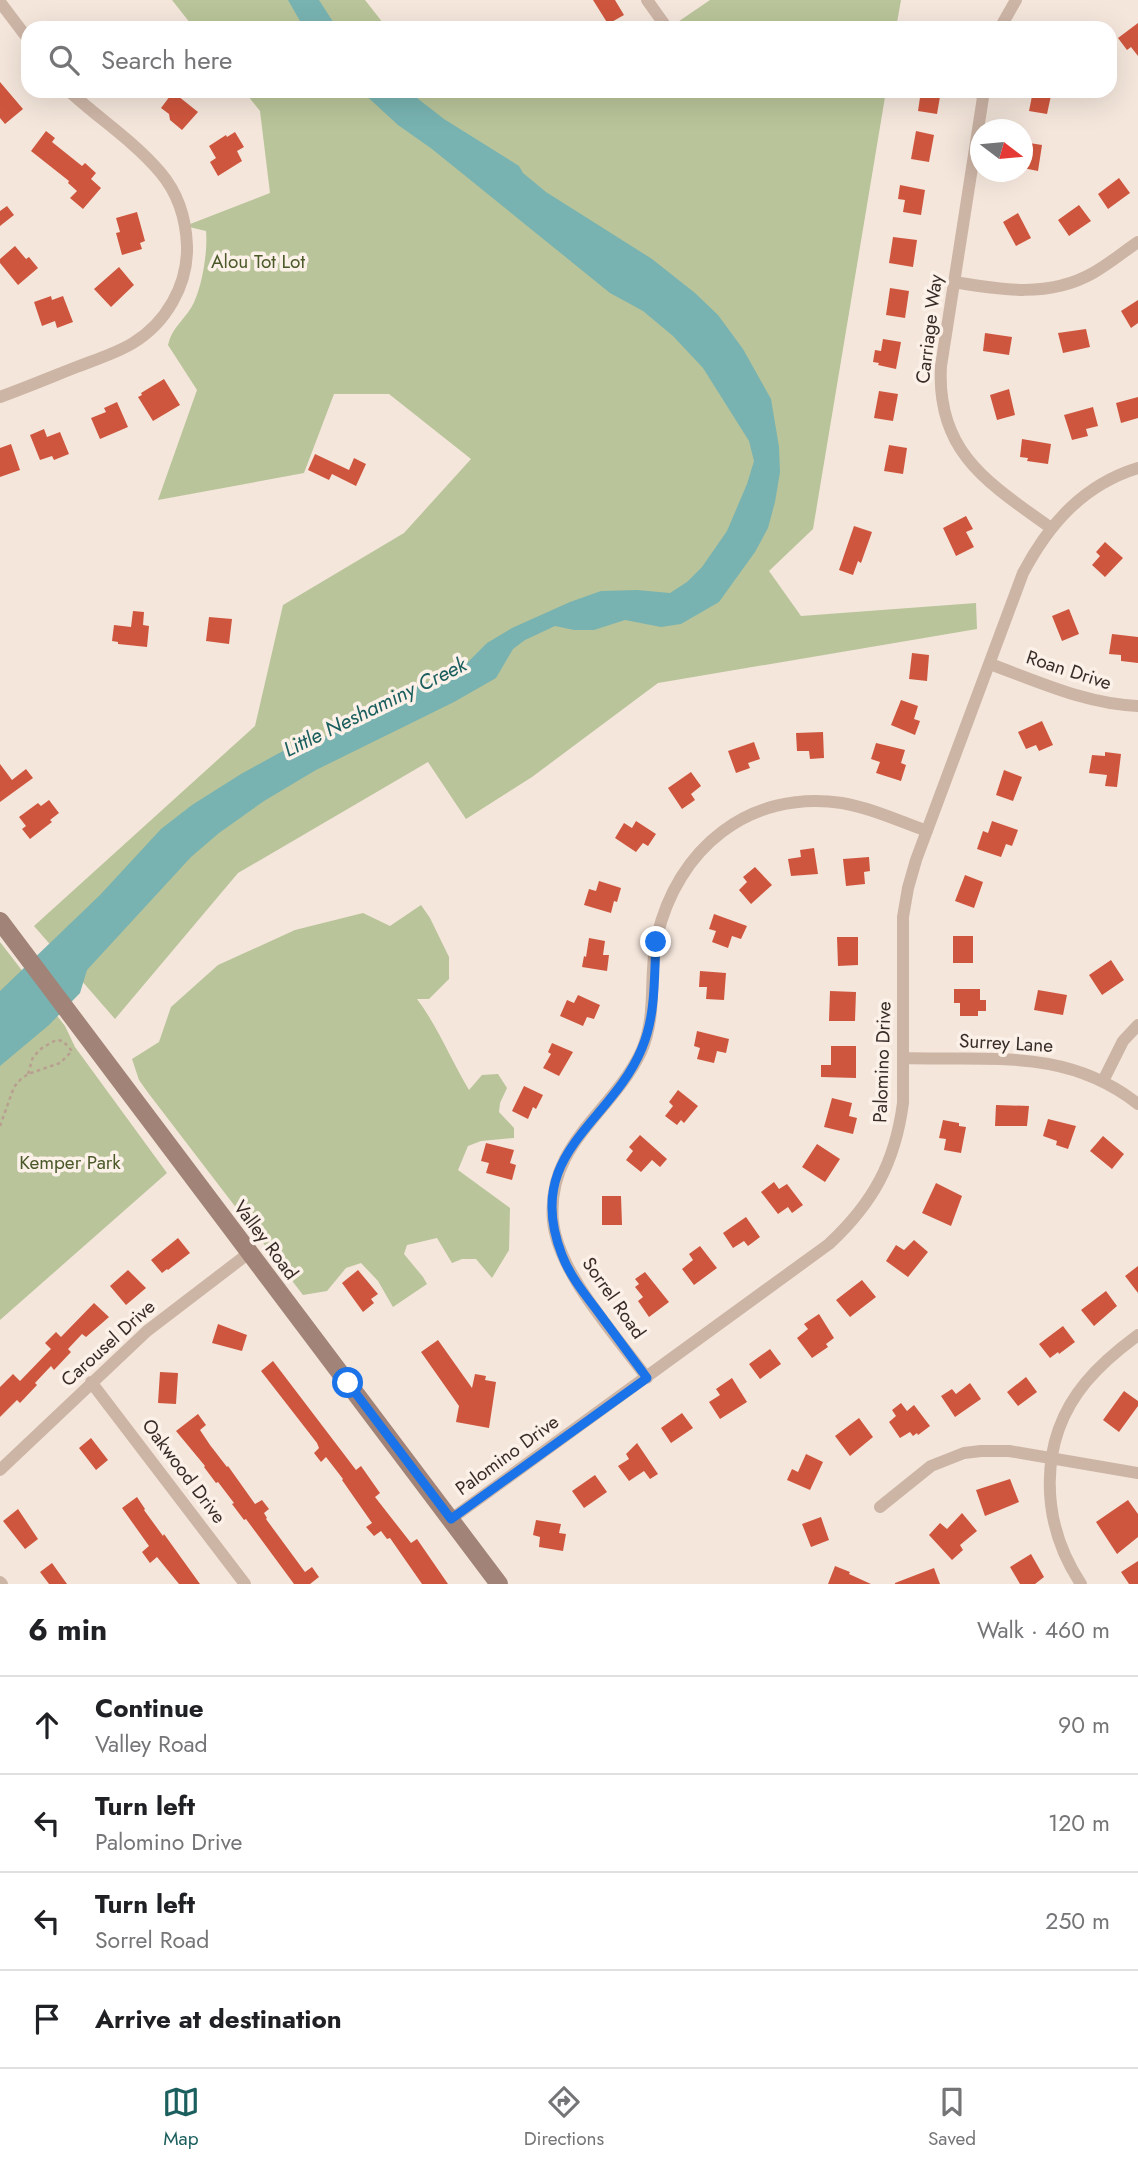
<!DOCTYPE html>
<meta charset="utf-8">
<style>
:root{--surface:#fff;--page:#f2f2f2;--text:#202124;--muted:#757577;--line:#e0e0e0;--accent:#1a5e5d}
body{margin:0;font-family:Jost,sans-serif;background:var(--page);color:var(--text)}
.compass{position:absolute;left:970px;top:119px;width:63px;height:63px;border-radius:50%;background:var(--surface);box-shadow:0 7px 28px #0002;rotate:106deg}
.stop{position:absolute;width:21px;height:21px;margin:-16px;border:5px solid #1a73e8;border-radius:50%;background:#fff}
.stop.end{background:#1a73e8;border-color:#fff;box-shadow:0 2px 7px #0008}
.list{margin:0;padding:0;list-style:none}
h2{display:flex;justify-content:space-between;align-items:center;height:91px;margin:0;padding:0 28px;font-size:30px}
h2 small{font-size:23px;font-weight:400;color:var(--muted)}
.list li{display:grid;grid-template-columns:46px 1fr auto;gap:21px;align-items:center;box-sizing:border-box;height:98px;padding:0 28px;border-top:2px solid var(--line)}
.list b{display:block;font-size:26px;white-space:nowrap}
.list p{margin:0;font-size:23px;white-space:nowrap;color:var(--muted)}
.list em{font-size:23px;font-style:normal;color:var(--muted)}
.icon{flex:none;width:38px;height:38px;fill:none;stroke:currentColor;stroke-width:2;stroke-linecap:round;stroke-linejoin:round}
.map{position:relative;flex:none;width:1138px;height:1584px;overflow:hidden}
.search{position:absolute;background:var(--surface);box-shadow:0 7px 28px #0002;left:21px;right:21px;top:21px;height:77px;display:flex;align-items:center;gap:18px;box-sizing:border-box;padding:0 24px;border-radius:21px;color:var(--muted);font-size:26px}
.sheet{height:483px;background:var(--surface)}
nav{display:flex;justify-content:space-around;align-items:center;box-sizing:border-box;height:98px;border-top:2px solid var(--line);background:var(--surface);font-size:19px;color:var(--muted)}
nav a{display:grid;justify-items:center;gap:4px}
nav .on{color:var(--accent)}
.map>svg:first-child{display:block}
.green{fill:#b9c49a}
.water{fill:#78b3b1}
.building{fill:#cf563e}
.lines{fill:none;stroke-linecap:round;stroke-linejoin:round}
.path{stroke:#b99f90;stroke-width:2.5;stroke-dasharray:3.5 3.5;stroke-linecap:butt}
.street{stroke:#cdb5a6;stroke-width:12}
.secondary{stroke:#a18377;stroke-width:18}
.route{stroke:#1a73e8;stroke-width:9}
.labels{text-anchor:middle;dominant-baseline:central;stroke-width:7;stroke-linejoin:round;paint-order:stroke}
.park-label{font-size:19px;fill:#4b5929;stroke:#fbf1e8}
.street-label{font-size:19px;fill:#392c28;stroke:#fbf1e8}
.water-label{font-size:21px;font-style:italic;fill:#1a5e5d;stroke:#fbf1e8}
</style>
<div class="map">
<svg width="1138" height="1584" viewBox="0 0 1138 1584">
<rect width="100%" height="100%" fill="#f4e6db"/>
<path class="green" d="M172 0H365L387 28H194Z
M710 0H901L896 28H669Z
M244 91H886L813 529 769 571 801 616 976 603 977 629 658 683 532 777 466 819 428 762 238 873 115 1019 34 926 255 726 283 605 404 533 471 459 389 394H334L304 473 158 500 197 390 168 345C172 328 182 322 191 308 202 290 208 251 206 231L185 226 270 193 260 111Z
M421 905 430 918 449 957V979L429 999H417C438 1027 451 1060 469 1090L482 1075 498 1074 507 1088 500 1103 499 1112 514 1128V1138L481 1141 468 1146 458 1170 510 1208 509 1250 492 1278 476 1259H462L452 1263 437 1238 407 1245 404 1254 423 1277 427 1284 393 1307 378 1281 361 1263 346 1268 327 1291 303 1295 149 1094 139 1080 132 1059 159 1042 171 1007 218 965 295 930 363 913 390 926Z
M0 942 65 1026 75 1047 167 1173 0 1320Z"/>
<path class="water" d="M288 0H319L337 28H304Z
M361 91H408L444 119 519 166 523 173 546 192 652 259 695 293 718 315 743 349 771 399 779 447 780 472 775 502 768 528 755 552 719 602 681 624 661 627 625 620 594 630H574L555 626 525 640 513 649 496 678 454 702 316 770 264 801 219 833 191 857 87 970 80 993 49 1025 0 1066V991L100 895 161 829 192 805 241 774 292 746 330 735 340 723 466 664 487 643 512 628 570 602 601 591 637 590 670 593 687 582 702 567 727 531 747 484 754 461 749 441 703 368 673 336 643 311 610 293 432 149 398 125Z"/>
<path class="building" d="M593 0H615L624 15 608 24Z
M1138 23V56L1131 47 1127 50 1118 38Z
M0 82 23 109 5 124 0 118Z
M921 91H941L937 114 918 111Z
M1033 91H1052L1047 114 1029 111Z
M173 92 198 112 182 130 170 120 169 114 161 108Z
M46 131 55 138 52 142 82 166 85 163 96 173 91 179 101 188 83 209 70 198 77 191 68 183 69 181 31 151Z
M916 131 934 135 929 162 911 159Z
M235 132 244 147 237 151 242 161 218 176 210 162 216 158 209 146 226 135 227 137Z
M1023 142 1042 145 1038 171 1023 168Z
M1119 178 1130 193 1108 209 1098 194Z
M900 185 925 190 921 215 903 212 905 200 898 199Z
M1079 205 1091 221 1069 236 1058 220Z
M7 206 14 215 0 226V211Z
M137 212 145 241 140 243 142 249 122 255 116 233 120 232 116 218Z
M1018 213 1031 238 1016 246 1003 222Z
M893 237 917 240 913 267 889 263Z
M15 246 26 259 29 257 38 268 18 285 0 263V259Z
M119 267 134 285 111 307 94 289Z
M890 288 909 291 905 318 886 315Z
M51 296 52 300 63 296 73 322 57 328 55 321 42 326 34 302Z
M1138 300V323L1131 328 1121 311Z
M1086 329 1090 347 1063 353 1058 333Z
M985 333 1012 337 1009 355 983 351Z
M883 339 901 342 896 369 878 365 879 363 873 362 875 350 881 351Z
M164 379 180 405 153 421 138 397 142 395 141 393Z
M1009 389 1015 415 997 420 990 395Z
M879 391 898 394 893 421 874 418Z
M1138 397V418L1121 423 1116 403Z
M117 402 128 427 100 439 91 418 106 412 104 408Z
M1093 407 1098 426 1086 429 1088 436 1072 440 1064 415Z
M44 429 47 437 60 432 69 454 54 460 52 456 40 460 30 435Z
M1022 439 1051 444 1048 464 1027 461 1028 458 1020 457Z
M11 444 20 470 0 477V448Z
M889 445 907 448 903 474 884 471Z
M315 454 349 470 354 458 366 464 356 486 332 474 329 480 308 470Z
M966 516 973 529 966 532 974 547 956 556 943 528Z
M854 526 872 532 861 563 858 561 853 575 839 570Z
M1105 542 1123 558 1105 577 1092 565 1100 556 1096 552Z
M1069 609 1079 634 1062 641 1052 616Z
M133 611 144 612 143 625 149 626 147 647 118 644V642L112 641 114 625 131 627Z
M209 617 232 619 229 644 206 641Z
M1112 634 1138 637V663L1121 661V655L1109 654Z
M912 653 929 655 927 681 909 679Z
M901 700 918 706 914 719 920 721 915 735 891 725Z
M1042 721 1053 745 1039 751 1036 745 1026 749 1018 732Z
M823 732 824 758 810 759 809 751H797L796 733Z
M754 742 760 759 748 763 750 768 736 773 728 751Z
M876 743 905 750 901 763 906 765 901 781 876 773 880 762 871 759Z
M1105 752 1121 754 1117 787 1105 786 1107 775 1089 773 1092 755 1105 756Z
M0 764 12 780 26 769 33 778 0 802Z
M1004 770 1022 777 1013 801 996 795Z
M691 772 701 786 691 794 695 800 682 809 668 788Z
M49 800 59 813 50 820 52 822 30 839 22 829 26 826 19 817 38 803 41 806Z
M636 821 656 834 648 846 643 843 636 852 615 838 624 823 632 828Z
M992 821 1018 830 1012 846 1006 844 1001 857 977 849 983 831 988 833Z
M814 848 818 874 791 876 788 859 801 857 800 850Z
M869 857 870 871 864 872 865 884 846 886 843 859Z
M755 867 772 885 751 904 739 890 747 882 743 877Z
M965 875 983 882 974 908 955 901Z
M599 881 621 888 617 902 614 901 611 913 584 905 589 889 596 891Z
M714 914 747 926 741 939 732 936 728 948 712 942 716 931 709 929Z
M953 936H973V963H953Z
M837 937H858V965L838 966Z
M589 938 605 941 603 955H609L607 971 582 967 584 956 586 957Z
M1111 960 1124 980 1102 995 1089 975Z
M700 971 726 973 724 1000 706 999 707 987H699Z
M954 989H980V1000H986V1011H978V1016H960V1003H954Z
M1038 990 1067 995 1063 1015 1034 1010Z
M830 991 856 992 855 1021H829Z
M578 995 600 1005 594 1019 587 1017 583 1026 560 1016 567 1000 574 1003Z
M697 1031 729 1039 726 1053 717 1051 714 1063 697 1059 700 1048 694 1046Z
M552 1043 573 1052 559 1076 543 1068 551 1054 548 1052Z
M831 1046H856V1078L821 1077V1065H831Z
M524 1086 543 1095 536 1109 533 1107 528 1119 512 1111Z
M678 1090 698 1106 684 1123 681 1120 677 1125 665 1116 673 1106 669 1102Z
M832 1098 852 1103 849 1116 857 1118 853 1134 824 1127Z
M996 1105 1029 1106 1027 1126H995Z
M1048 1119 1076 1126 1068 1149 1056 1145 1057 1141 1043 1136Z
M943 1120 959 1123V1126L966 1127 961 1153 944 1150 946 1139 939 1138Z
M640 1135 667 1159 660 1167 652 1160 641 1172 626 1160 633 1151 629 1147Z
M1103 1136 1124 1154 1112 1169 1090 1151Z
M486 1143 514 1150 510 1163 516 1165 512 1180 486 1173 489 1163 481 1161Z
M817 1144 840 1159 825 1182 802 1167Z
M774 1182 779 1189 787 1184 803 1205 792 1213 788 1207 778 1214 761 1192Z
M936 1183 962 1196 951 1226 922 1213Z
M602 1196H621L622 1225H602Z
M746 1217 760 1237 748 1246 744 1241 733 1248 723 1233Z
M178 1238 190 1253 168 1270 167 1269 162 1273 151 1260Z
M914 1240 928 1252 908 1277 886 1261 896 1245 904 1250Z
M700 1246 717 1268 694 1285 682 1269 693 1260 689 1254Z
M1138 1266V1293L1125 1276Z
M128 1270 146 1288 126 1305 110 1286Z
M358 1270 378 1294 371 1299 374 1303 363 1312 342 1283Z
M645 1272 669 1302 649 1317 638 1301 643 1297 635 1287 639 1284 635 1279Z
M862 1280 876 1297 850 1317 836 1300Z
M1106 1291 1117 1306 1094 1326 1081 1310Z
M94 1303 109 1317 86 1337 82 1334 68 1349 71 1352 54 1370 51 1366 35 1383 37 1385 20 1403 17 1400 0 1417V1387L13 1374 20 1381 51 1349 45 1343 56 1332 61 1337Z
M819 1314 834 1338 826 1344 828 1347 812 1358 797 1338 808 1329 804 1324Z
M218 1324 247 1335 242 1351 212 1343Z
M1063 1326 1075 1342 1059 1354 1058 1352 1050 1358 1039 1344Z
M438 1340 472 1388 475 1374 486 1376 485 1380 496 1382 489 1428 456 1422 459 1406 421 1352Z
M770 1349 781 1364 760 1379 749 1364Z
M273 1361 356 1470 361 1466 380 1493 375 1497 411 1543 417 1539 448 1584H422L390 1538 387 1539 381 1531 374 1536 366 1527 372 1523 342 1480 343 1479 326 1457 321 1462 314 1453 319 1448 317 1443 261 1371Z
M160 1372 178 1373 176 1404 158 1403Z
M1026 1377 1037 1392 1018 1406 1007 1392Z
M732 1378 747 1402 720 1419 709 1402 720 1395 716 1389Z
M970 1383 981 1399 955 1417 941 1396 952 1389 956 1394Z
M1124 1391 1138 1401V1406L1119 1432 1103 1420Z
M901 1403 907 1411 914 1405 930 1426 918 1435 917 1433 913 1436 910 1432 900 1438 889 1422 896 1416 892 1410Z
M682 1413 693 1428 671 1443 661 1428Z
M198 1414 206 1425 200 1430 210 1445 227 1467 228 1466 255 1504 262 1500 269 1509 264 1513 267 1518 266 1519 305 1572 312 1567 319 1577 310 1584H294L246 1519 244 1520 232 1504 234 1503 218 1482 216 1483 204 1467 205 1466 176 1431Z
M859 1418 873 1437 850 1456 835 1436Z
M91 1438 108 1460 96 1470 79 1448Z
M637 1443 658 1474 650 1479 644 1471 629 1481 618 1466 629 1459 626 1454Z
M806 1454 823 1462 810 1490 787 1480 792 1469 798 1472Z
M595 1475 607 1492 584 1508 572 1491Z
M1010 1479 1019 1502 985 1516 976 1490Z
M137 1497 145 1509 144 1510 163 1536 164 1534 200 1584H179L157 1557 150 1563 142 1552 149 1546 122 1508Z
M1128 1500 1138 1514V1537L1117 1554 1096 1522Z
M18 1509 38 1539 25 1549 3 1521Z
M962 1513 977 1531 960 1545 963 1550 952 1560 929 1535 940 1523 947 1529Z
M821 1517 829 1540 811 1547 802 1524Z
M536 1520 561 1524 559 1533 566 1534 563 1551 539 1547 540 1537 533 1535Z
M1031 1554 1044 1577 1035 1584H1020L1010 1567Z
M1138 1561V1584H1129L1121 1572Z
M52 1563 67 1584H49L40 1572Z
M835 1566 850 1572 849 1574 871 1584H828Z
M934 1568 940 1584H895V1583Z"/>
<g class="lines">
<path class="path" d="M0 1126 14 1087 21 1079 28 1074 60 1063 72 1051 63 1041 56 1040 42 1048 33 1057 28 1074"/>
<path class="street" d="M647 0 667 28
M0 2 28 39
M1000 28 1016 0
M984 91 941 366C936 452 988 483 1051 528
M954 282C1001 290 1049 298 1093 273 1109 264 1123 252 1138 242
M0 397C25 388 49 378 74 368 94 360 115 354 133 343 166 323 188 285 187 246 186 219 178 193 160 172 135 142 98 118 69 91
M990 664C1039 682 1086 704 1138 706
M903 1058C988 1061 1066 1047 1138 1104
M1103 1081 1123 1041 1138 1025
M647 1378C616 1335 558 1273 553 1221 546 1144 612 1113 641 1052 658 1015 648 975 657 937 677 849 749 789 842 803 871 808 899 821 927 831
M91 1382 245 1584
M0 1470 147 1331 249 1253
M880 1507 931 1466 964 1453 981 1451H1009L1138 1473
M451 1519 829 1244C873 1203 895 1163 903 1103V917L908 888 916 860 1023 573C1049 524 1083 485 1138 468
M0 1582 2 1584
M1081 1584C1040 1522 1037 1441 1086 1382 1101 1364 1119 1349 1138 1335"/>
<path class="secondary" d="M0 921 499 1584"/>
</g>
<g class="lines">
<path class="route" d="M348 1383 451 1519 647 1378C630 1355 613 1332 596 1309 583 1292 569 1274 562 1255 522 1153 611 1124 642 1048 656 1015 654 977 656 942"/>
</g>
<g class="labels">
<g class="park-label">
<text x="258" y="261">Alou Tot Lot</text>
<text x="70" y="1162">Kemper Park</text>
</g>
<g class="street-label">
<text transform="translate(929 329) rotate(-83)">Carriage Way</text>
<text transform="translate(1069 670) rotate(18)">Roan Drive</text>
<text transform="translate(1006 1043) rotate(3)">Surrey Lane</text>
<text transform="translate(882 1062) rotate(-88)">Palomino Drive</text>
<text transform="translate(266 1240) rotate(53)">Valley Road</text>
<text transform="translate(614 1298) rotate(55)">Sorrel Road</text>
<text transform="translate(108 1343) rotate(-42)">Carousel Drive</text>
<text transform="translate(507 1455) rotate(-36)">Palomino Drive</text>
<text transform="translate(184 1471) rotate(53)">Oakwood Drive</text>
</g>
<g class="water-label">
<text transform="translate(375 707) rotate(-26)">Little Neshaminy Creek</text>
</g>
</g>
</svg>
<svg class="compass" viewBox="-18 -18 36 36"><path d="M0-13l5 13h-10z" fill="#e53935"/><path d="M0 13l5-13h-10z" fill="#757577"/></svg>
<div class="stop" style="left:348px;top:1383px"></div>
<div class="stop end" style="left:656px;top:942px"></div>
<div class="search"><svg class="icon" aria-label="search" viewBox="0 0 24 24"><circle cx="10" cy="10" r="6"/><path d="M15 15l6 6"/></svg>Search here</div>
</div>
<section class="sheet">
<h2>6 min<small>Walk · 460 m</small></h2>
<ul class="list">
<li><svg class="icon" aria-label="ahead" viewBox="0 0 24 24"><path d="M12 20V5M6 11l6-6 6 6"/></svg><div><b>Continue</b><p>Valley Road</p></div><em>90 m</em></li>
<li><svg class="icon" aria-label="left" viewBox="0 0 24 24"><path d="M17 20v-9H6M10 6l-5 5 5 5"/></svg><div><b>Turn left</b><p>Palomino Drive</p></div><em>120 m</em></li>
<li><svg class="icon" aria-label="left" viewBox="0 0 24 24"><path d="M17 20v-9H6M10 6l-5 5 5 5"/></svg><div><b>Turn left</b><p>Sorrel Road</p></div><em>250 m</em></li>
<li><svg class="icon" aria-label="arrive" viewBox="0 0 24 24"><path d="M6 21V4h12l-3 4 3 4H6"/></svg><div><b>Arrive at destination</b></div></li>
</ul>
</section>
<nav>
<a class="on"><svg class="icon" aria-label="map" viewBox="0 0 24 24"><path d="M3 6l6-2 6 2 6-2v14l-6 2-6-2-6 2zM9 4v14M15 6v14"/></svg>Map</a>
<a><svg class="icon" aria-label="directions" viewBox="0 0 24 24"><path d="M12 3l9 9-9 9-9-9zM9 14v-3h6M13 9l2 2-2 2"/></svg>Directions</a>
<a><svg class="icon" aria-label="saved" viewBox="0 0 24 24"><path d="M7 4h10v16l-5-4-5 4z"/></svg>Saved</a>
</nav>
